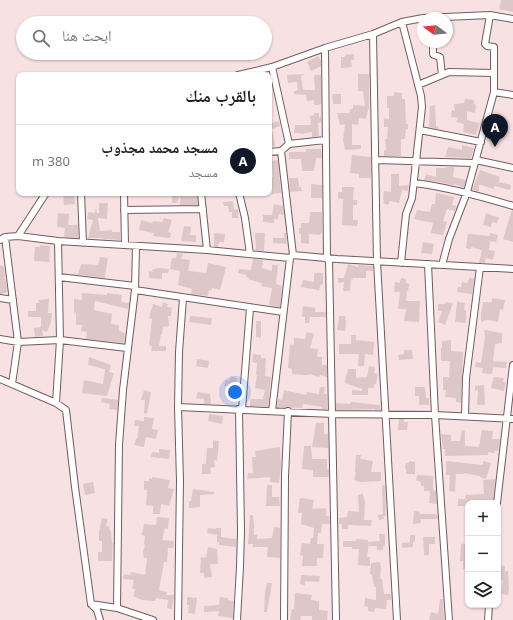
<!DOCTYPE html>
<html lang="ar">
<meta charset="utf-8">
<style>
:root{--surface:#fff;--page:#f2f2f2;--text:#222;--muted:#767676;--line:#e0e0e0;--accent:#111827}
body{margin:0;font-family:"Noto Sans","Noto Naskh Arabic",sans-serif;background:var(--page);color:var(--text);direction:rtl}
.controls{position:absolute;right:12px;bottom:12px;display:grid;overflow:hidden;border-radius:8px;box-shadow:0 1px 3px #0004}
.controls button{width:36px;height:36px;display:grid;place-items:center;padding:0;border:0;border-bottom:1px solid var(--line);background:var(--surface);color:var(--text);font:20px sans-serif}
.compass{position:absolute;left:417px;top:12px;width:36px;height:36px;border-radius:50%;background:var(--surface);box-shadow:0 1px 3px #0004;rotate:286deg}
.you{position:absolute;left:235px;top:392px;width:14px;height:14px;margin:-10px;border:3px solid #fff;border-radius:50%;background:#1a73e8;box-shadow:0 0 0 6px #1a73e833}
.badge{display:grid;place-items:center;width:26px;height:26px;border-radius:50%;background:var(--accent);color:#fff;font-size:13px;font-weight:700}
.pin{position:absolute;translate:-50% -33px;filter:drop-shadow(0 1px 2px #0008)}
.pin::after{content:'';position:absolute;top:21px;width:14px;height:12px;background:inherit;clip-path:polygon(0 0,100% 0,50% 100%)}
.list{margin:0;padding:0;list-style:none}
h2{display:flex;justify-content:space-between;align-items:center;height:52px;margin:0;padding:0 16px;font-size:17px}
h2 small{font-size:13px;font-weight:400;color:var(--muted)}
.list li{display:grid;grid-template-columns:26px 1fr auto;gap:12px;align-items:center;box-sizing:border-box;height:72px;padding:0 16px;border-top:1px solid var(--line)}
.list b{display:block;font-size:15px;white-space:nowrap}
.list p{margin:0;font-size:13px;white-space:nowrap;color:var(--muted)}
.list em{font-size:13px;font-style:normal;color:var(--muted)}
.icon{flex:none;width:22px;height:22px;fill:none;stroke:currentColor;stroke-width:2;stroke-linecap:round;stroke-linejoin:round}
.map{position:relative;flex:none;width:513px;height:620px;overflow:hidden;direction:ltr}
.search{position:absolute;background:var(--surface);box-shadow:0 1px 3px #0004;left:16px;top:16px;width:256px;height:44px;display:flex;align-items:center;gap:10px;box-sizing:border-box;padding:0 14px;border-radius:22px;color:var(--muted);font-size:15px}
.panel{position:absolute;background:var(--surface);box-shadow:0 1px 3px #0004;left:16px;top:72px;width:256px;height:124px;border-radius:8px;direction:rtl}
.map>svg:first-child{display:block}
.building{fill:#dec7c8}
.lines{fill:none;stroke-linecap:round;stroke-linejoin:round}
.minor-casing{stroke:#715d5e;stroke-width:8}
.minor{stroke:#fff;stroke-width:6}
</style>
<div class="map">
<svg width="513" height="620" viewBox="0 0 513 620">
<rect width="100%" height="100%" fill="#f8e1e2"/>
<path class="building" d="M501 0H513V12L499 9Z
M354 54V60H351L352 67 341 68V57H345V55Z
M318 56 321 61V66L311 71 307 62Z
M305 74 301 76 303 90H315L314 75H321V103L319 105H314V100L307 101 306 95 294 94V91L298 90 297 82 288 83 287 75Z
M358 74H369V110H368L366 119 359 118 358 125 352 124V145H361V149L345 150 343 140 345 124 340 125 337 113H349L350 109H353V105L365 106 363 91H358Z
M394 92 402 93V99H405L406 124H408V129H406L405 139H401V156H384V150H386L385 139H387L388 127H384V118L389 119V108H387V96H394Z
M332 94H341V104H333Z
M465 99 474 100V104L476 105 475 113 467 111V120L479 123 476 135 463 132 464 124 456 122 458 118 451 117 452 110 455 111 454 104 464 103Z
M435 105 436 126H438V129L429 127 430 106Z
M314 113H319V117H321V122L318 123 319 136 312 137V132L301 134V133H294L295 125H311L310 116 314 115Z
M279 121 280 126 272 129 275 146 269 147V124Z
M462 145 474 148 471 158 445 157 448 147 462 150Z
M306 149H321L322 158H316L314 171H302L301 159H289V152H306Z
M352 155 371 157V178H359V174L350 173Z
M278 160 281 193 272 194 271 177H273L272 166H269V161Z
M447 167H454L453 177 466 180 464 188 454 184V185L424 180 426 174 436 177V168H446Z
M480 170 500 177 499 182 511 185 510 190 494 186V189L481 185H479V192L472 190Z
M391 174H399V186L409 185 408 191 402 190 399 203 390 201 388 205 383 203 384 200H383L384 191 391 192Z
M289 178H298L299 187H301L302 191 290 192Z
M311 184 322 185V198H311Z
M342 187H354L353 200H357V205H353V220H358L357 226 342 225 343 199 338 198V192H342Z
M63 193H74L75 204 64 205Z
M172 193H197L198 205H180V195L177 203H172Z
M436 193 454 197 452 205 457 206 455 211 447 209 443 221 447 222 443 235 431 233 433 223 414 219 417 210 430 212 432 204H435Z
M233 201 234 210 238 209V218H232V212H229L228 206H224L223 202Z
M99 203H108L107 219 98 218 100 231 112 230V232H120V240L103 239V238H88L93 220 87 219 88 212 95 213 96 208 97 213H99Z
M274 204 283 206 284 215 279 214 278 219H274V223L263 222V215H272Z
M512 210H513V242L503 239Z
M310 212H322V233L320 234V235L309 234V244L301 243V234L299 233V228H301V223H309Z
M58 213 69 214 68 225H78V238L64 237 65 228 57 227Z
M486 213 499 218 497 223 492 222 491 227 483 225Z
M164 218 172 220 168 232 171 233 170 238 153 236 154 233 139 230 141 220 152 223 153 221 162 222Z
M184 226 191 227 190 235H196V242L181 241Z
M214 233 225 234 224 242H219L218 247 214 246Z
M255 233H265L264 251 254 250 256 249Z
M284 233H286L287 244 273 243V238H284Z
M490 233 498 235 496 242 490 241 489 250 495 251 493 260 486 258 485 263H479L482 250 471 247V249L466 248 468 234 490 236Z
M423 242 434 244 432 254 421 253Z
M40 245 50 246 49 262 34 261 35 247H40Z
M177 253 183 254 181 259 190 260 188 271 206 273 208 263 226 267 220 290 212 288 211 291 209 290 208 296 191 294 192 289 178 285 180 271 170 269 172 258H176Z
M100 257 108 258 105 278 74 274V273L78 274 81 264 98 265Z
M253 259 263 260 262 268 272 271V265H278L276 284 282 286 280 307 269 305 272 288 261 286 262 283 248 279 249 277H246V275L238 273 239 269 251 270Z
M348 264 358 267V265L373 266V271H366V278H353L352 280 351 279 350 291H343L344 282 338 283V278H344Z
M0 265 4 267 5 277H4L6 282 7 292 2 294H0Z
M158 268 169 269 168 273H162V279L149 278V271L153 272 152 270Z
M314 273H323V285L321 284 319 290 301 287 303 280 314 282Z
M470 277 474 279 472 294 457 292 458 287H461L462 282 467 283Z
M401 278 406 279V283L409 284 408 291H407L406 301H420L419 322 404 321 406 309H398L400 292H394L395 282 400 283Z
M82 293 107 295V293L122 295 121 302 129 303 128 309 95 301 94 310 112 314 111 324 119 325V331L125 333 124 343 86 339 87 332 81 331 82 325H76V312L74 313V299L82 300Z
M492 298 505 300 503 310 500 309 498 322 488 320 481 322V314L483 302H492Z
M49 299 48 313H52L51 322 47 332 42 330 43 336 35 337 34 328 41 327V317H28V311H36V303H39L38 300Z
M163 302 168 304 167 307 172 308 171 316H168L169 326 163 327 162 334H161L159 346H166V351H151L152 346 149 345 152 319 149 318 153 304 162 307Z
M446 302 453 303 445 325 438 322 442 311H438V304H445Z
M457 302 465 303 464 310H466V323L455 322Z
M303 306 315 308V312H325V308L326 317H310L309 323H305V317H302Z
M190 316 212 318 211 325 189 322Z
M339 316H345L346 322 345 331 337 330Z
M256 321H261V338L256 337Z
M484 330 502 333V343L495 344 493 361 507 362 506 368 493 367 492 374 482 373 483 368 475 367 476 362 481 363 485 337Z
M307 332 314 334 310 348 318 349 317 357H322V365H327V377L320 375 319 377 309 374V375H303L292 374V369L288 368 290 344 294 345V338L305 339Z
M351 335H356V340L374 342 373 355 365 354 364 366H358L359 354H339V344H351Z
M451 340V351L463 352 461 403 456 402V398L445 397 446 390H443V377H449L450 361H441V348H442V341Z
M404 350H412L413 359 399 360 398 355 404 354Z
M253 354 261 355V358H266L265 376 271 377 268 407 250 406V399H263L265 390 255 388 257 375H256L257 363 252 362Z
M89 357 111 365 109 372 114 373 107 396 82 393 84 380 103 384 105 369 88 365Z
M197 359 209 361 208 368 196 366Z
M369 366 375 367 374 373 378 374 376 384H374V388H368V395H352V390L362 391V389L345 383 346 374 347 375 348 369H356V378L367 377Z
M231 376 237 378 234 395 227 394 228 387 224 386 226 380 229 381Z
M494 377 504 378 503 382H506L504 391 491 388Z
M484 385 485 405H477L478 390 475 391V386Z
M320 387H325L324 394H327V409H322V407L303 404 302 408 277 407 278 399 282 400 284 390 306 395 307 392 319 394Z
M415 387H425L426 398H429V405H419V396H415Z
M144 390 151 392 147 414 144 413 145 400H141Z
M198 392 210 394 211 404H204V399L196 398Z
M102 398 118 400 117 410 109 409 110 404 101 402Z
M351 402 380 405 381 410H375V409L336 410V403L350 404Z
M209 414 223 416 222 424 208 421Z
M144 417 154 418 152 429 158 430 156 439 146 437 144 447 134 445 136 439H137L139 426H134L135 420 144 421Z
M399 419H404V422H408L407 430H398Z
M316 423H324V434H328V448L312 447Z
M462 430 465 431V446L479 447 482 430 493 431 492 439H500L498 451H495L494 453 488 452V455L445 456V449H443L441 434 451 435V441H460Z
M213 440 219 441 217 461 214 460 215 467 210 468 211 474H202V464H206L207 448H213Z
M304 446H311L312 459H327V469H329V477H313V470L302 469Z
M280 447 281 467 279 483 270 482V477L247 479 248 473H253L252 457H256L255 451Z
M159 449 170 450 169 459 151 457 152 452 159 453Z
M356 455H361L360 459 373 461 371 472H381V481L359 482 354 480 356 472H355Z
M409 461 415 462V474H406V469L405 468 406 463H409Z
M446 461 483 465V461L491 463 486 479 480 477V476L464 473V474H456L455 492 449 491 450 475H446Z
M417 475 433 476V490L436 491 437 504 429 503 430 491H424V486H421V482L416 480Z
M152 477 170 480 168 488 174 489 169 506 161 504 160 514H153V506L146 505 147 490H144V481H149V478L152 479Z
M495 479 493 503H468V506H458V499H466L465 495 484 494 483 480Z
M93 482 95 493 85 495 83 484Z
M267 485H272V497H279L280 506H266Z
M382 485H385L386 511V516H383L384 519 379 520 378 515 383 514V516Z
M193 489 214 492V494L200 495V507L189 508V501H191Z
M363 494 365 503 364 520H372L371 526 348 525V529H342V524H339V518L347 517 348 511 359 512 358 495Z
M300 498 314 500 312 509 326 508V516H329L330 524H322L321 533H318L317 544H324L323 558H317V566H302L303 556 300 555 302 543 310 544 311 538H313L314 528 301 524 302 513H298Z
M414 511 420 512 419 514H437L438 519H420L421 523 413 524Z
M250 515H253L254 525V535H257V539L272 538 274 527 280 528V558L267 557 268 547H253V544H248Z
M157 517 169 518 168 529 165 528 162 540 174 541 173 548H168L167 562H164L159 590 167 592 166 595H174L172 609 167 608 168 600 156 598 155 601 142 600 133 596 135 589H132L134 580 123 579 124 574 130 575 131 572 145 575 147 558H144L143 552 145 545H144L145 536 142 535 144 524 156 525Z
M102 518 108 519 106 526H109L110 531H111L112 543H113L112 561H98V552H102V541H99V532Z
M208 528 216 529V528H221V537L236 539V547L219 545V542H217V535L207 533Z
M379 534H385V546H383V550H377V546H369V542L367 557H370V566L358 565 359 549H352V547H343V541H356V539L368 540V542L380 541Z
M410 535H415V542H413V547L402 548V543L412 542H410Z
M423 537H435V544H429V555H424Z
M468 543V569H463V561H460L461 544Z
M208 547 217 549 218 564H210L212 577 204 578V573H200L201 557 206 558Z
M380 562 381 569 380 579H382L384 594H391V600H387L386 609 375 608 374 612 368 611V607L364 606 365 598 376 600V587H374L372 575 370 574 371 563Z
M499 566H505V572L508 571 509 589 508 595 501 594 503 580 499 581Z
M301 575 320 576 319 582 305 581V585L300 584Z
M267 583H272L267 612H264L265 592Z
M295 593 312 595 311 600 319 601V610L328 611 327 620H312V616H301L300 620H290L292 609H294Z
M187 597 197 598 195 614 188 613 189 605H187Z
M220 597 228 598V600L234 601 233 618 218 616 219 611 204 612V606L219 605Z
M440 599H443L444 620H429L431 612 438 614Z"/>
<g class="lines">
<defs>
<path id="minor" d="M423 18 490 15 513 19
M373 34 377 262 397 620
M433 42V54L434 55 440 57 442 75 449 72 494 73
M325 48 327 259
M272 67 289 144
M238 75 272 67 325 48 373 34 402 22 423 18
M418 85 442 75
M494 92 513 95
M420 130 481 142
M281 151 293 255 291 257
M269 152 281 151 289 144 325 140
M376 160 475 163
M476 160 513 168
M414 183C448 187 480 196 513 206
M81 193 83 243
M124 193 125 245
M201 193 207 250
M239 193 245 218 250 254
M124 210 203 209
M18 236 58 241 207 250 290 258 272 411
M5 237 18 342 12 384
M0 240 5 237 18 236 46 193
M293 255 337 259 513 269
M329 259 336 620
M401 263 406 214 412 198 422 107 421 96 402 22
M428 264 435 415 449 620
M442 265 449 239 467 192 494 92V47L487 46 485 44 490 15
M59 277 135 286
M135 290 283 312
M0 298 13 300
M0 339 18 342 60 340 127 348
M0 379 56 403 66 410 75 487 91 604 97 610 100 620
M56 403 60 340 58 241
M178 407 333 414 435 415 513 419
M242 410 250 308
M465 416 466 378 480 267
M497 503 513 365
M91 604 117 608 153 620
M117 608 119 445 123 390 135 290 136 246
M178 620 180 481 178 407 179 352 183 298
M237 620 240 567 241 531 239 409
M284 620 285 476 288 411
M488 620 489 605"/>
</defs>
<use href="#minor" class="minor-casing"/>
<use href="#minor" class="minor"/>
</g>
</svg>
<div class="controls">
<button>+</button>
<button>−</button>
<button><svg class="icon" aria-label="layers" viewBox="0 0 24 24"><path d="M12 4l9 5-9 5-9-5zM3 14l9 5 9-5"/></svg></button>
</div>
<svg class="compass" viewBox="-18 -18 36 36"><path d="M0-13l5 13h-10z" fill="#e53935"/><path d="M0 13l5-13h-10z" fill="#767676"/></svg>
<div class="you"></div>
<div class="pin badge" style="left:495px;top:147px">A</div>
<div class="search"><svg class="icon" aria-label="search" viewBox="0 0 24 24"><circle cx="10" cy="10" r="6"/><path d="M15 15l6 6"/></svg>ابحث هنا</div>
<section class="panel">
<h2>بالقرب منك<small></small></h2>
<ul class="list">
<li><span class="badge">A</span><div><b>مسجد محمد مجذوب</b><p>مسجد</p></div><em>380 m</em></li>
</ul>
</section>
</div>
